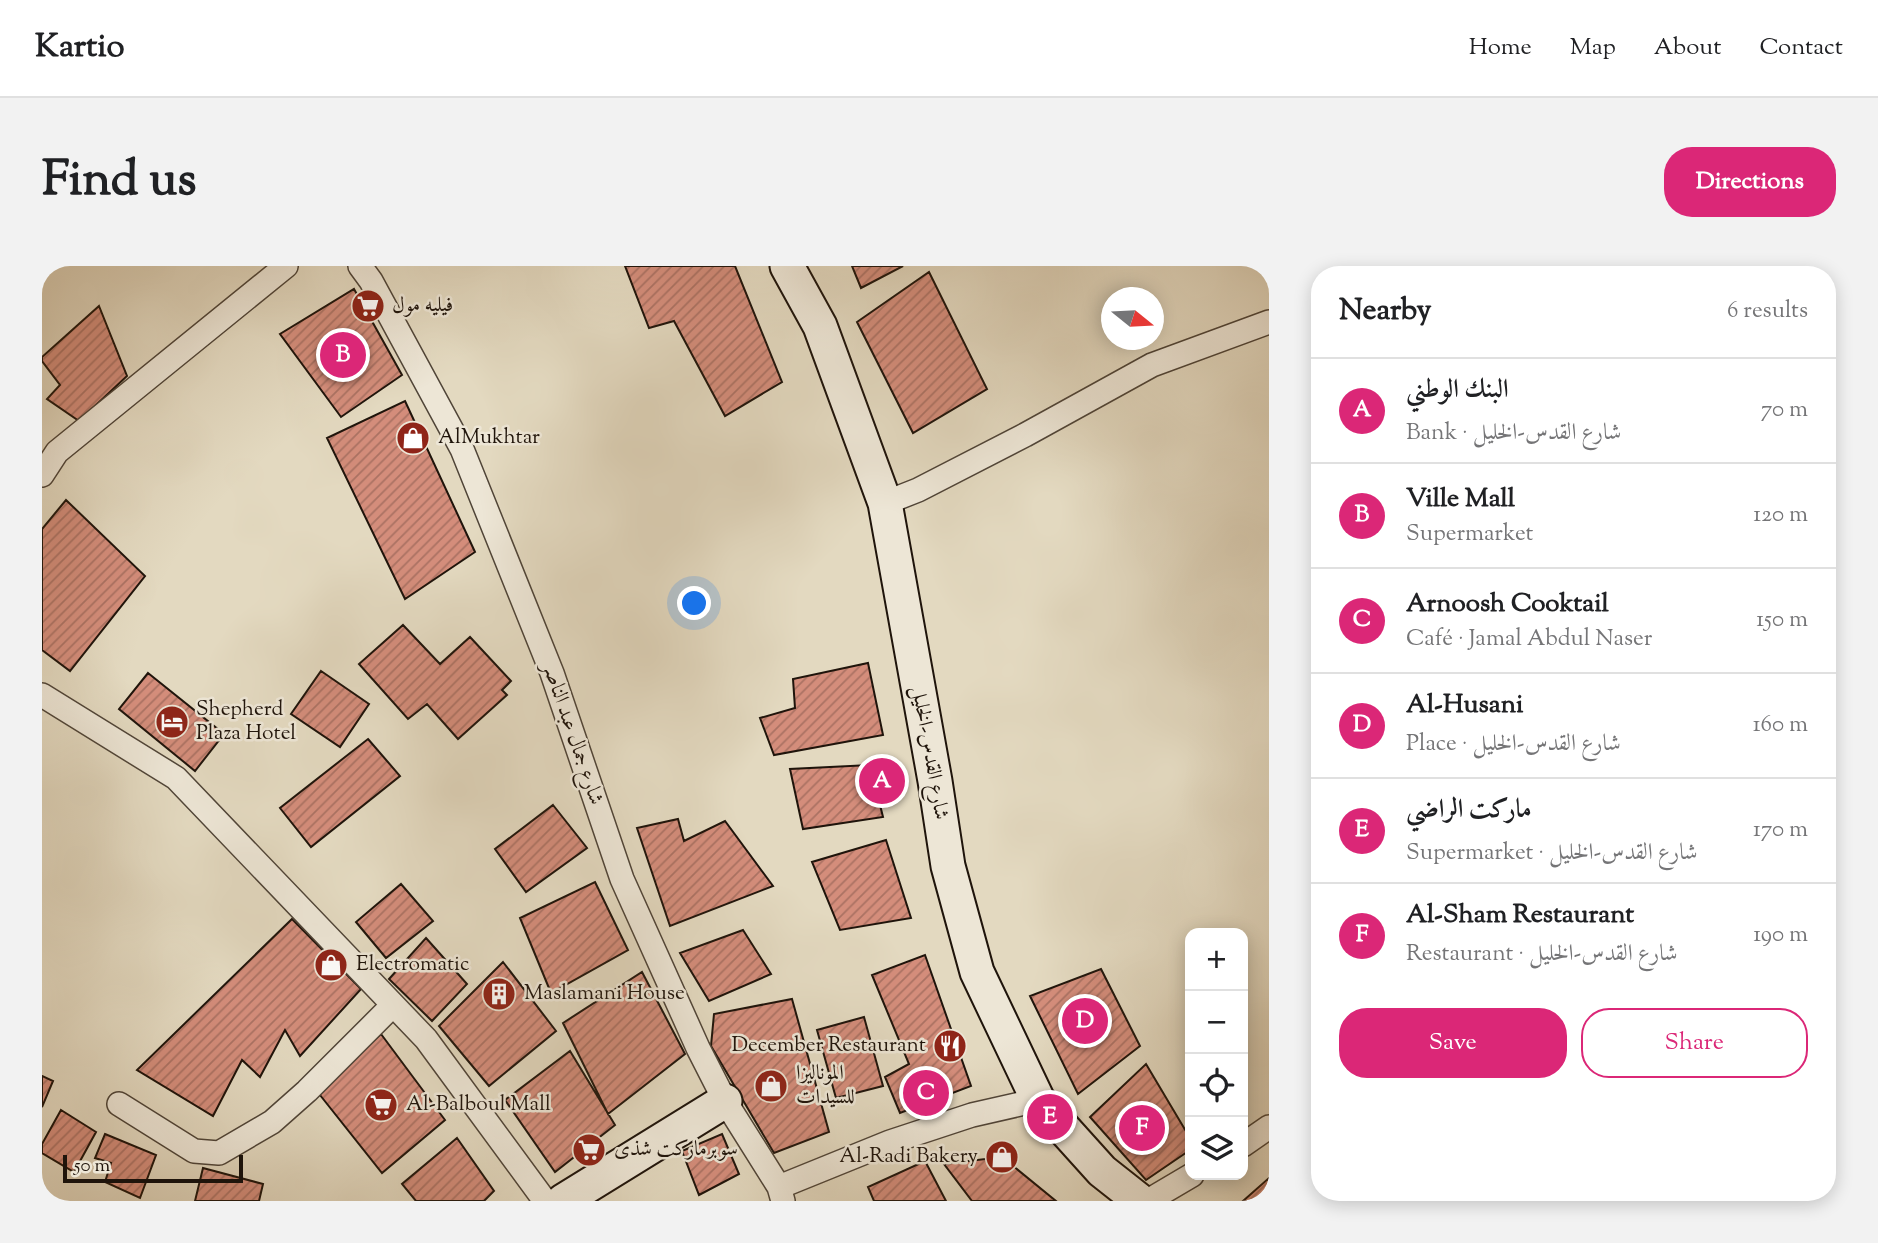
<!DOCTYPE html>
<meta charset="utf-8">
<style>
:root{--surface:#fff;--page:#f2f2f2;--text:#202124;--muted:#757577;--line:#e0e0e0;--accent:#db2777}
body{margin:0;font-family:"Sorts Mill Goudy",Amiri,serif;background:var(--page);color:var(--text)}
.controls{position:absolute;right:21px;bottom:21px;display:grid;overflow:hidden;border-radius:14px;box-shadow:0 4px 18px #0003}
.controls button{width:63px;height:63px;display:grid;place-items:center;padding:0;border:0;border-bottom:2px solid var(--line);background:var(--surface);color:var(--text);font:35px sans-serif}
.compass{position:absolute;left:1059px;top:21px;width:63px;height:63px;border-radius:50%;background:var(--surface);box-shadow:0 4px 18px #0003;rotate:108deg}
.scale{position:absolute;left:21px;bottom:18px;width:180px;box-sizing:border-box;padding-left:7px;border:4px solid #1f140b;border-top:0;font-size:19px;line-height:24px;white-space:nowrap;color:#1f140b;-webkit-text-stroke:5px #ede6d6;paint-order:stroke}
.you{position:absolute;left:653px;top:338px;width:24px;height:24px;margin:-18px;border:5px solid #fff;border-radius:50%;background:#1a73e8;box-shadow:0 0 0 10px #1a73e833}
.badge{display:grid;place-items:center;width:46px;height:46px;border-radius:50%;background:var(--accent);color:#fff;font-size:23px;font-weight:700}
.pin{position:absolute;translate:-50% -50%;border:4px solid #fff;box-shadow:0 2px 7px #0006}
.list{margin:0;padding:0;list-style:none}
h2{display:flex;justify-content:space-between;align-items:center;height:91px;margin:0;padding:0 28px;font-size:30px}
h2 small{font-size:23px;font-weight:400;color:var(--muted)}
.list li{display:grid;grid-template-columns:46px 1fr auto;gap:21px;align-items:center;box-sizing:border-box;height:105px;padding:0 28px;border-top:2px solid var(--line)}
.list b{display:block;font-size:26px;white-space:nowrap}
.list p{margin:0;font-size:23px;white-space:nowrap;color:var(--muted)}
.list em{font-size:23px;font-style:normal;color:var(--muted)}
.actions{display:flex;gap:14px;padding:21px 28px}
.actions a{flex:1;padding:16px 0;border:2px solid var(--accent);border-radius:28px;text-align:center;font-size:24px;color:var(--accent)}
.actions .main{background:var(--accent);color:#fff}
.icon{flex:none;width:38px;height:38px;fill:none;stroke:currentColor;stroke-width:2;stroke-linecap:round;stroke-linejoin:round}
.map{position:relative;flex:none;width:1227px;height:935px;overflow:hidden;border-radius:28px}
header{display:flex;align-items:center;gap:42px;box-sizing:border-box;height:98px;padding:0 35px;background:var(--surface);border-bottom:2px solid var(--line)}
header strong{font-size:33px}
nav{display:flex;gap:38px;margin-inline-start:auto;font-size:24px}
.intro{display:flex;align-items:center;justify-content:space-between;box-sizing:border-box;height:168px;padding:0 42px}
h1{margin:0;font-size:49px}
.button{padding:18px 32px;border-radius:28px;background:var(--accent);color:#fff;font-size:24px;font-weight:700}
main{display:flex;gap:42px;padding:0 42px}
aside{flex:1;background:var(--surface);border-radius:28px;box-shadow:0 4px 18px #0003}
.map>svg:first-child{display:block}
.building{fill:url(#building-hatch);stroke:#1f140b;stroke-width:2}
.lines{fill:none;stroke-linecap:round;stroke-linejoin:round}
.street-casing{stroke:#504538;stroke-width:26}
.secondary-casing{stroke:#1f140b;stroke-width:37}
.street{stroke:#ede6d6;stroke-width:23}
.secondary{stroke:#ede6d6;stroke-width:33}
.labels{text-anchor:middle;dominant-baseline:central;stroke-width:5;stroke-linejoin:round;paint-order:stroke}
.poi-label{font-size:21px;fill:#1f140b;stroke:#ede6d6;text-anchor:start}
.street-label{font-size:21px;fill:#1f140b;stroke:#ede6d6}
</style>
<header>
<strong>Kartio</strong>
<nav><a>Home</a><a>Map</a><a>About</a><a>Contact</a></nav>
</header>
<div class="intro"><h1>Find us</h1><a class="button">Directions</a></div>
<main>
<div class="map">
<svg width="1227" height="935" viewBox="0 0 1227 935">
<defs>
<pattern id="building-hatch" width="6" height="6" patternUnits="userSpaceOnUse" patternTransform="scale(1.75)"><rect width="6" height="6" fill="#d48d7b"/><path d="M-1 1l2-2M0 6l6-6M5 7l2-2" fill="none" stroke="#ab7263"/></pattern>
</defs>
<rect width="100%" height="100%" fill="#e3d9c0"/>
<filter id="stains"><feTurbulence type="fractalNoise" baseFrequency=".00286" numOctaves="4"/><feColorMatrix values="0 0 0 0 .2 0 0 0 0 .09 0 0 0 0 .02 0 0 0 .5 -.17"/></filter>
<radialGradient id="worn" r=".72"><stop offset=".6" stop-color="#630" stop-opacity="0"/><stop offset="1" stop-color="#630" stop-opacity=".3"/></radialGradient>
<path class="building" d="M583 0H693L740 116 683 150 632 55 607 62Z
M810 0H861L819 22Z
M887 6 945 123 871 167 815 56Z
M312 23 360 109 299 151 238 68Z
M57 40 85 110 37 155 5 133 18 119 0 95V91Z
M363 135 433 286 363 333 285 172Z
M24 234 103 310 28 405 0 384V263Z
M361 359 398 398 428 371 469 415 460 424 465 429 416 473 385 438 366 453 317 398Z
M826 397 841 469 732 489 718 452 753 442 751 413Z
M279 405 327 438 298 481 249 448Z
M106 407 182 468 153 505 77 443Z
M326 473 358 510 269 581 238 542Z
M828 499 841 551 761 563 748 503Z
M511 539 545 582 484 626 453 583Z
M636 553 642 575 683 555 731 620 628 660 595 562Z
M844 574 869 652 798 664 770 596Z
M553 616 586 684 509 727 478 652Z
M359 618 391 655 344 692 314 656Z
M250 653 319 723 258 790 243 764 218 811 200 794 171 850 95 804Z
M701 664 729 708 667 735 638 687Z
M384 672 425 718 390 755 347 713Z
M883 689 929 820 858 847 843 811 867 798 830 709Z
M461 696 514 765 447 820 397 760Z
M1059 703 1098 780 1036 828 988 730Z
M600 706 643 788 566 848 521 757Z
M750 733 787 866 732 887 669 780 672 748Z
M822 751 841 820 794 832 775 764Z
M339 768 403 854 340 907 274 824Z
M528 785 573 859 513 906 463 834Z
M1104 798 1148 872V884L1104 914 1048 851Z
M0 810 11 815 0 841Z
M19 844 54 866 32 906 0 887V878Z
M63 868 114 889 98 932 63 916 69 897 53 892Z
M680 868 697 908 657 929 640 885Z
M415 872 452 925 442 935H374L360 918Z
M960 891 1014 935H930L902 898Z
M883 895 904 935H832L826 921Z
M161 902 221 918 217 935H153Z
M1227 912V935H1201Z"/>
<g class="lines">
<defs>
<path id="street" d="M318 0 329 15 420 183 510 407 580 613 656 782 683 835 737 921 741 935
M0 209 15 186 244 0
M843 237 876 224 983 169 1110 99 1227 56
M0 429 134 512 384 773 503 935
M77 838 152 885 177 887 230 856 265 825 351 739
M1201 879 1227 861
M737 921 848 876 930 849 996 834
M1106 935 1150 909"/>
<path id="secondary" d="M745 0 778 60 843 237 893 515 906 600 935 706 996 834 1060 905 1098 935
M521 935 683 835"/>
</defs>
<use href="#street" class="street-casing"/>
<use href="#secondary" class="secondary-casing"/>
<use href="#street" class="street"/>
<use href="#secondary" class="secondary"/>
</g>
<defs>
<symbol id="supermarket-disc" viewBox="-11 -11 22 22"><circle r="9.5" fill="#8f2418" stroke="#ede6d6"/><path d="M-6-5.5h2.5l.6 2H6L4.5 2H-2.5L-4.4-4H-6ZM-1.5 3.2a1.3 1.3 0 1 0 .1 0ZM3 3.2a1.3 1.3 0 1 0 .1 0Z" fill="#fff"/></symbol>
<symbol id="shop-disc" viewBox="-11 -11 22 22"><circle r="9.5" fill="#8f2418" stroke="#ede6d6"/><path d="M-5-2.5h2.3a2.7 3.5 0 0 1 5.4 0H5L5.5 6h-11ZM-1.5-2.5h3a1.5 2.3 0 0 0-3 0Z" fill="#fff"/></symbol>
<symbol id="hotel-disc" viewBox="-11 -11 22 22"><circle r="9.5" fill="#8f2418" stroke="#ede6d6"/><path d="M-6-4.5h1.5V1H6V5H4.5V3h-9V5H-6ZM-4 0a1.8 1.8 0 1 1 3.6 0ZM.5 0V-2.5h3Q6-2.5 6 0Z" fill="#fff"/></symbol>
<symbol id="building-disc" viewBox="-11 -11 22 22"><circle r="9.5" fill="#8f2418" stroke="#ede6d6"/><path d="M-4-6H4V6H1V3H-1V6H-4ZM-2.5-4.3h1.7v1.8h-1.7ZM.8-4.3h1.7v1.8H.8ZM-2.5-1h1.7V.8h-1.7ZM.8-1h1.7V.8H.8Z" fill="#fff"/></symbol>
<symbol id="restaurant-disc" viewBox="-11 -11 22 22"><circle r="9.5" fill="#8f2418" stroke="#ede6d6"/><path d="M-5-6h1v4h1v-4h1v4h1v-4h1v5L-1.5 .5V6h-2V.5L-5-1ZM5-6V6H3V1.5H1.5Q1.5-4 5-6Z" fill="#fff"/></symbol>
</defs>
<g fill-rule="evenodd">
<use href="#supermarket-disc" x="307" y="21" width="38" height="38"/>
<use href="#shop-disc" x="352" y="153" width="38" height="38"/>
<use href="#hotel-disc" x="111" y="437" width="38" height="38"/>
<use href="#shop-disc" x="270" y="680" width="38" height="38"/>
<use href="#building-disc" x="438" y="709" width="38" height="38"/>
<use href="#restaurant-disc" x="889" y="761" width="38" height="38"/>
<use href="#shop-disc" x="710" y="801" width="38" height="38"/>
<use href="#supermarket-disc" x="320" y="820" width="38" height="38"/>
<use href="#supermarket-disc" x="528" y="865" width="38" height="38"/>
<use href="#shop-disc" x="941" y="872" width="38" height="38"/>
</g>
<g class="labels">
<g class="poi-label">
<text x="350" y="40">فيليه مول</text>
<text x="396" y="172">AlMukhtar</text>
<text x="154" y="444">Shepherd<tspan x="154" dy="24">Plaza Hotel</tspan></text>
<text x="314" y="699">Electromatic</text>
<text x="482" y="728">Maslamani House</text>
<text x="884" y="780" text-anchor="end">December Restaurant</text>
<text x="754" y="808">الموناليزا<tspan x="754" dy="24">للسيدات</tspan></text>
<text x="364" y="839">Al-Balboul Mall</text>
<text x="572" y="884">سوبرماركت شذى</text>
<text x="936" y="891" text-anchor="end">Al-Radi Bakery</text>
</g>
<g class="street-label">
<text transform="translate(530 468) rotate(71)">شارع جمال عبد الناصر</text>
<text transform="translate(887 487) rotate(80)">شارع القدس-الخليل</text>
</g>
</g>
<rect width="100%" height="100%" filter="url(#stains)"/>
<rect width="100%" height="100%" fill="url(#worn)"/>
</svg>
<div class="controls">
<button>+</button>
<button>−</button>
<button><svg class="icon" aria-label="locate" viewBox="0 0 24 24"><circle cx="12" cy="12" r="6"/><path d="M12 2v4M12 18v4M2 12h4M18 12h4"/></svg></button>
<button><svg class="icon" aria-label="layers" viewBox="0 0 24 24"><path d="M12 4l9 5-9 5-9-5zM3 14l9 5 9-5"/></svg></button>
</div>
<svg class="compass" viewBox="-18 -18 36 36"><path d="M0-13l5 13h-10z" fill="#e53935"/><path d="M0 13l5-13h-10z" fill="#757577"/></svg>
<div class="scale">50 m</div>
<div class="you"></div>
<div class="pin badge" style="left:840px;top:515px">A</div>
<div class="pin badge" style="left:301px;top:89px">B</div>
<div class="pin badge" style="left:884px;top:827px">C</div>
<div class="pin badge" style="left:1043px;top:755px">D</div>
<div class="pin badge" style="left:1008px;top:851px">E</div>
<div class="pin badge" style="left:1100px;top:862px">F</div>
</div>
<aside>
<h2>Nearby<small>6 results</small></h2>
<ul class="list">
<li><span class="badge">A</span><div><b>البنك الوطني</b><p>Bank · شارع القدس-الخليل</p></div><em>70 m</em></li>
<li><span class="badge">B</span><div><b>Ville Mall</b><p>Supermarket</p></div><em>120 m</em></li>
<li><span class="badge">C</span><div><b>Arnoosh Cooktail</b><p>Café · Jamal Abdul Naser</p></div><em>150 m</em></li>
<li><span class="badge">D</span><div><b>Al-Husani</b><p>Place · شارع القدس-الخليل</p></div><em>160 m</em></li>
<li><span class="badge">E</span><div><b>ماركت الراضي</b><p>Supermarket · شارع القدس-الخليل</p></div><em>170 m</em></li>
<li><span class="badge">F</span><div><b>Al-Sham Restaurant</b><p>Restaurant · شارع القدس-الخليل</p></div><em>190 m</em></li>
</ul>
<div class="actions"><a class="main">Save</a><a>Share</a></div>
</aside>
</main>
